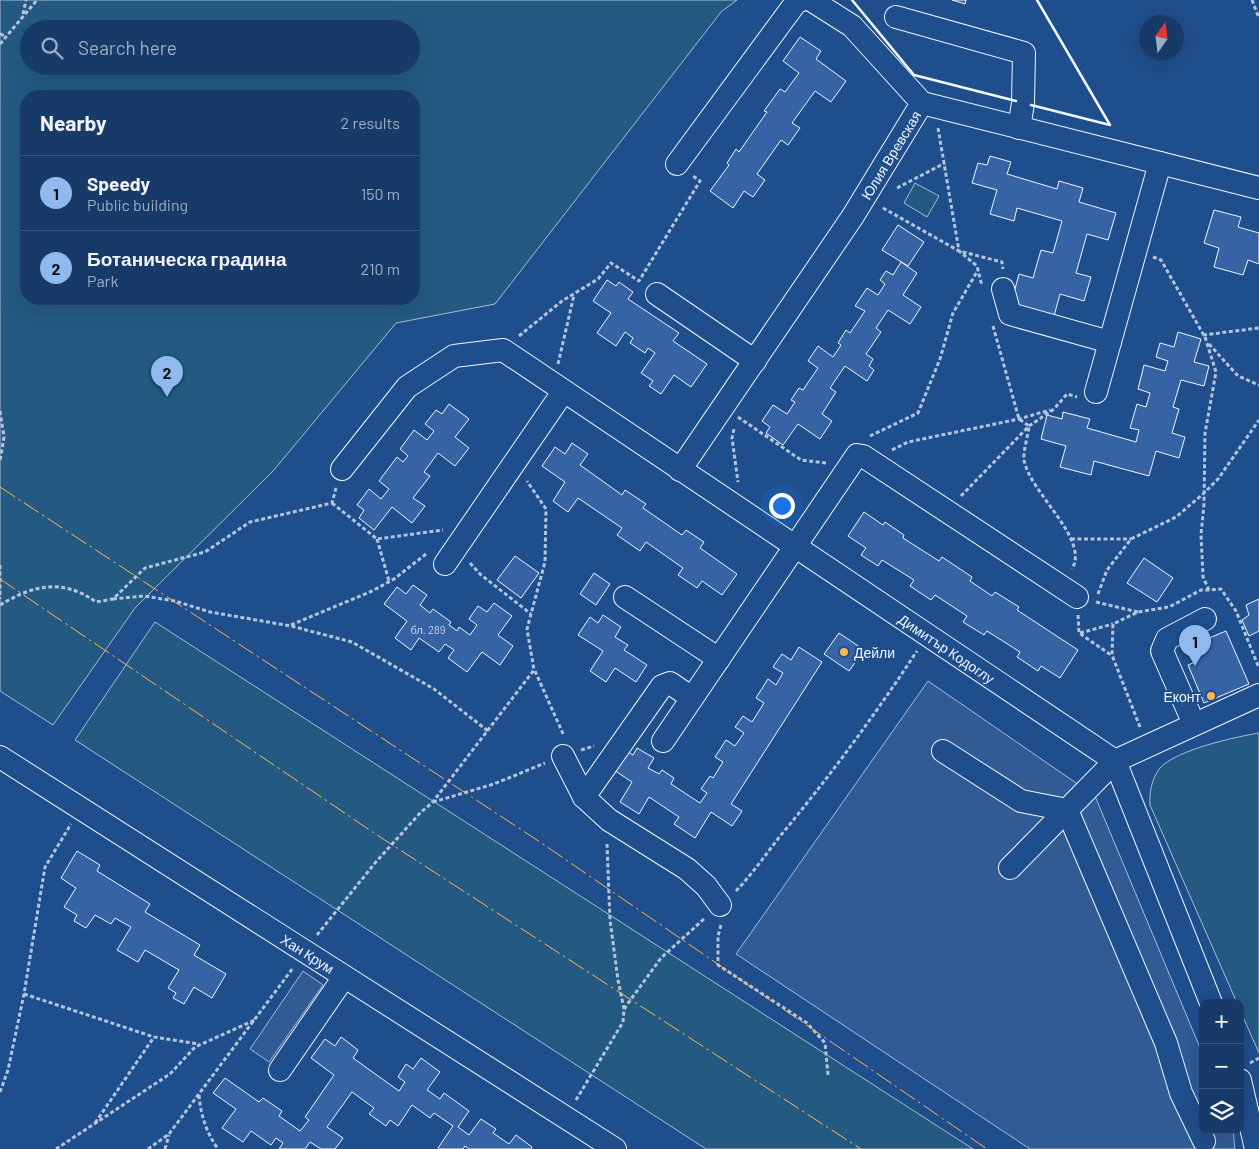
<!DOCTYPE html>
<meta charset="utf-8">
<style>
:root{--surface:#173a69;--page:#244571;--text:#f1f3f6;--muted:#9eadc0;--line:#36547d;--accent:#90b9f0}
body{margin:0;font-family:Barlow,sans-serif;background:var(--page);color:var(--text)}
.controls{position:absolute;right:15px;bottom:15px;display:grid;overflow:hidden;border-radius:10px;box-shadow:0 5px 20px #0002}
.controls button{width:45px;height:45px;display:grid;place-items:center;padding:0;border:0;border-bottom:1px solid var(--line);background:var(--surface);color:var(--text);font:25px sans-serif}
.compass{position:absolute;left:1139px;top:15px;width:45px;height:45px;border-radius:50%;background:var(--surface);box-shadow:0 5px 20px #0002;rotate:14deg}
.you{position:absolute;left:781px;top:505px;width:18px;height:18px;margin:-12px;border:4px solid #fff;border-radius:50%;background:#1a73e8;box-shadow:0 0 0 8px #1a73e833}
.badge{display:grid;place-items:center;width:32px;height:32px;border-radius:50%;background:var(--accent);color:#111;font-size:16px;font-weight:700}
.pin{position:absolute;translate:-50% -41px;filter:drop-shadow(0 1px 2px #0008)}
.pin::after{content:'';position:absolute;top:26px;width:18px;height:15px;background:inherit;clip-path:polygon(0 0,100% 0,50% 100%)}
.list{margin:0;padding:0;list-style:none}
h2{display:flex;justify-content:space-between;align-items:center;height:65px;margin:0;padding:0 20px;font-size:21px}
h2 small{font-size:16px;font-weight:400;color:var(--muted)}
.list li{display:grid;grid-template-columns:32px 1fr auto;gap:15px;align-items:center;box-sizing:border-box;height:75px;padding:0 20px;border-top:1px solid var(--line)}
.list b{display:block;font-size:19px;white-space:nowrap}
.list p{margin:0;font-size:16px;white-space:nowrap;color:var(--muted)}
.list em{font-size:16px;font-style:normal;color:var(--muted)}
.icon{flex:none;width:28px;height:28px;fill:none;stroke:currentColor;stroke-width:2;stroke-linecap:round;stroke-linejoin:round}
.map{position:relative;flex:none;width:1259px;height:1149px;overflow:hidden}
.search{position:absolute;background:var(--surface);box-shadow:0 5px 20px #0002;left:20px;top:20px;width:400px;height:55px;display:flex;align-items:center;gap:12px;box-sizing:border-box;padding:0 18px;border-radius:28px;color:var(--muted);font-size:19px}
.panel{position:absolute;background:var(--surface);box-shadow:0 5px 20px #0002;left:20px;top:90px;width:400px;height:215px;border-radius:20px}
.map>svg:first-child{display:block}
.green{fill:#245a82;stroke:#a8bbd7;fill-rule:evenodd}
.parking{fill:#305b95;stroke:#a8bbd7}
.building{fill:#3563a3;stroke:#f2f6ff}
.lines{fill:none;stroke-linecap:round;stroke-linejoin:round}
.minor-casing{stroke:#f2f6ff;stroke-width:24}
.path{stroke:#b3c4dc;stroke-width:3;stroke-dasharray:4 2.5;stroke-linecap:butt}
.minor{stroke:#1f4e8c;stroke-width:22}
.wall{stroke:#f2f6ff;stroke-width:2.5}
.power{stroke:#ffb74d;stroke-width:1;stroke-dasharray:18 4 2.5 4;stroke-linecap:butt}
.poi-dot{fill:#ffb74d;stroke:#1f4e8c;stroke-width:2}
.labels{text-anchor:middle;dominant-baseline:central;stroke-width:4;stroke-linejoin:round;paint-order:stroke}
.number-label{font-size:11px;fill:#c3d1e8}
.street-label{font-size:14px;fill:#f2f6ff;stroke:#1f4e8c}
.poi-label{font-size:14px;fill:#f2f6ff;stroke:#1f4e8c;text-anchor:start}
</style>
<div class="map">
<svg width="1259" height="1149" viewBox="0 0 1259 1149">
<rect width="100%" height="100%" fill="#1f4e8c"/>
<path class="green" d="M0 0H737L721 12 495 304 396 323 274 470 135 608 53 725 0 691ZM29 29H411V66H29ZM26 96H414V299H26Z
M915 183 939 196 927 217 904 203Z
M155 622 973 1149H706L75 740Z
M1259 733V1053L1240 1010V1003H1237L1150 805C1149 792 1152 778 1160 768 1176 750 1235 737 1259 733Z"/>
<path class="parking" d="M928 681 1095 796 1203 1055V1130H1233L1235 1149H1030L736 954Z
M303 971 323 985 269 1062 250 1049Z"/>
<path class="building" d="M952 0H966L965 4Z
M800 37 821 51 816 59 846 81 831 102 815 91 792 123 800 128 788 145 781 140 757 174 765 180 753 197 744 191 733 208 710 191 729 165 727 163 736 149 739 152 767 112 764 111 780 89 785 92 799 73 783 61Z
M990 156 1011 162 1007 174 1057 189 1059 181 1083 188 1079 202 1116 213 1108 240 1087 234 1076 273 1091 277 1084 301 1060 294 1054 316 1011 304 1019 274 1033 278 1041 250 1053 253 1062 221 1017 208 1014 221 990 214 997 190 972 183 978 163 987 165Z
M1214 210 1241 217 1238 227 1259 233V264L1248 260 1243 275 1214 267 1219 248 1204 243Z
M898 225 924 242 908 266 882 250Z
M901 262 917 273 903 295 921 307 910 324 888 310 876 328 881 332 866 354 873 359 869 366 874 370 867 381 845 366 830 388 836 392 822 414 832 421 820 439 798 424 783 445 766 433 770 427 762 421 773 405 787 414 795 402 791 400 799 388 803 390 818 368 808 361 818 346 833 357 841 345 838 343 846 330 850 333 865 311 855 306 867 288 878 295 885 284 880 280 886 271 893 275Z
M607 280 616 286 619 282 633 292 628 299 679 333 673 341 707 364 691 387 674 375 661 394 649 386 653 381 641 373 655 353 648 348 645 353 630 343 633 338 625 332 616 346 597 333 611 313 593 301Z
M1178 332 1201 339 1194 362 1209 366 1204 386 1181 380 1173 407 1179 409 1172 433 1185 437 1179 458 1156 451 1149 476 1094 461 1091 475 1060 467 1066 446 1041 439 1047 415 1062 419 1063 412 1090 419 1087 428 1136 442 1139 430 1130 428 1137 404 1146 407 1150 393 1138 389 1144 365 1165 371 1168 361 1156 357 1160 343 1174 347Z
M449 404 469 419 455 437 469 448 455 466 438 453 424 472 430 476 413 498 425 506 412 523 392 507 374 530 359 518 364 510 357 505 369 489 381 499 389 489 379 481 397 457 403 462 408 456 400 449 414 430 427 440 434 431 425 424 436 410 442 414Z
M572 443 588 454 580 465 622 495 625 490 646 504 643 508 682 535 686 530 704 542 700 548 737 574 722 595 702 581 697 588 678 575 683 568 646 542 640 551 617 535 622 528 578 498 568 512 553 501 565 482 542 466 555 447 565 454Z
M864 512 883 525 885 522 904 535 903 538 939 561 942 557 972 577 970 581 992 596 995 592 1019 607 1017 610 1078 650 1060 678 1041 666 1038 671 1017 657 1020 652 987 631 984 635 963 622 967 616 935 595 931 600 910 586 914 580 882 560 878 566 861 555 866 548 848 536Z
M515 556 539 573 521 598 497 580Z
M1144 558 1173 578 1157 602 1127 583Z
M594 573 610 584 596 605 580 594Z
M413 585 427 595 420 605 430 613 433 609 451 622 449 625 457 631 459 627 470 635 477 625 469 619 478 606 487 612 494 603 512 616 498 635 513 646 500 665 482 652 467 672 448 658 454 650 445 644 439 652 419 638 411 650 395 638 407 621 384 604 397 587 406 594Z
M1259 599V631L1249 636 1242 620 1249 615 1246 605Z
M603 615 621 627 615 637 628 645 624 650 647 665 636 682 615 668 606 682 590 671 603 651 578 635 590 617 598 623Z
M1226 631 1249 684 1204 703 1188 665 1195 662 1193 656 1206 650 1202 641Z
M839 633 864 650 849 671 824 654Z
M799 647 822 662 731 804 742 811 732 826 711 812 695 838 674 824 679 817 649 797 639 814 620 802 632 782 611 768 624 749 633 755 637 748 654 758 648 768 659 774 662 770 674 778 671 784 700 803 707 793 701 789 710 776 713 778 723 762 715 757 726 740 735 746 744 733 735 727 743 716 752 722 764 703 756 698 768 679 776 685 783 673 773 667 782 654 791 660Z
M77 851 100 865 97 871 150 904 145 912 200 945 194 955 226 974 212 998 194 987 184 1004 173 998 176 993 168 988 179 970 145 950 138 962 117 950 131 927 115 918 111 924 95 915 86 928 74 921 77 915 64 907 76 888 61 878Z
M341 1037 358 1050 353 1058 399 1091 405 1082 398 1077 406 1064 413 1069 421 1058 440 1072 427 1090 440 1099 444 1093 469 1111 458 1127 469 1135 481 1119 496 1129 493 1133 509 1144 516 1135 532 1147 531 1149H469L465 1146 463 1149H440L438 1148 453 1126 434 1113 430 1118 412 1105 398 1126 390 1120 386 1126 369 1114 374 1108 352 1092 327 1127 343 1138 335 1149H321L310 1142 305 1149H279L283 1143 276 1138 271 1145 251 1131 243 1142 222 1128 236 1109 213 1093 225 1078 259 1102 263 1098 282 1111 279 1116 300 1131 309 1120 305 1117 334 1075 311 1058 325 1039 335 1046Z"/>
<g class="lines">
<defs>
<g id="minor">
<path d="M811 0 852 26 922 103"/>
<path d="M896 17 1024 53 1023 103 1019 128"/>
<path d="M677 164 797 1 802 0"/>
<path d="M1003 289 1010 314 1110 342"/>
<path d="M657 294 755 361"/>
<path d="M1096 392 1160 163"/>
<path id="s1" d="M342 469 407 387 454 356 503 350 1115 761 1211 1003"/>
<path id="s2" d="M680 470 853 216 922 103 1259 188"/>
<path d="M445 564 563 392"/>
<path d="M625 597 719 659"/>
<path d="M1194 724 1162 651 1167 639 1205 619"/>
<path d="M663 741 857 455 863 456 1077 597"/>
<path d="M943 751 1021 801 1067 810 1166 1043 1181 1093 1204 1141"/>
<path d="M563 756 584 797 609 820 687 869 706 886 720 905"/>
<path id="s3" d="M0 757 615 1149"/>
<path d="M584 797 662 686 670 683 692 698"/>
<path d="M1010 868 1115 761 1259 695"/>
<path d="M280 1070 344 977"/>
<path d="M1240 1080 1256 1149"/>
</g>
</defs>
<use href="#minor" class="minor-casing"/>
<path class="path" d="M1252 0 1259 18
M23 14 26 0
M0 34 5 36
M0 44 37 0
M938 128 959 251 977 266 982 286
M897 188 945 163
M883 208 959 251 1002 262 1003 269
M1153 257 1161 260 1206 339
M993 326 1019 419 1029 426C1028 436 1023 451 1024 460 1030 493 1090 539 1072 569
M1203 335 1259 328
M519 336 562 301 598 279 611 263 639 281 700 181 693 176
M1205 337 1216 372 1205 433 1204 504 1201 535 1203 577 1209 590 1221 589 1236 611 1259 668
M1209 344 1238 376 1259 385
M558 364 574 295
M0 411 4 437 0 461
M738 417 801 460 826 463
M734 429 732 438 738 482
M870 436 918 413 940 359 953 313 978 270
M892 450 908 442 1019 419 1050 410
M961 496 1029 426 1054 409 1067 394 1077 397
M332 503 377 539 443 530
M377 539 389 581
M1071 539H1131
M470 563 480 574 531 614
M0 565V599
M1098 594 1107 570 1131 539 1176 517 1203 494 1218 479 1259 420
M113 599 144 596 175 601 210 612 291 626 352 642 434 689 488 731
M1096 602 1138 612
M0 605C33 585 63 578 96 602L113 599 145 568 205 552 250 522 332 503 336 488
M1078 615 1079 633 1111 655
M291 625 372 591 394 579 426 554
M1080 633 1113 624
M535 671 564 736
M1140 727 1112 655 1113 624 1138 612 1169 607 1201 590H1209
M581 750 594 746
M433 802 494 784 545 763
M736 891C753 873 766 854 781 835 830 776 875 715 917 651
M721 925 718 936V965L807 1023 825 1043 828 1075
M317 935 375 863 421 812 432 803 534 670 527 629 545 562 546 509 527 481
M24 994 154 1037 199 1044
M624 1009 661 958 705 918
M1250 1063 1259 1058
M0 1092 8 1070 24 994 45 867 71 824
M199 1095C201 1116 206 1132 218 1149
M576 1100 623 1022 624 1009 618 980 610 920 607 844
M95 1123 154 1037
M56 1149 170 1074 195 1047 255 1020
M148 1149 169 1134 293 968
M165 1149 169 1135"/>
<use href="#minor" class="minor"/>
<path class="wall" d="M852 0 914 75 1016 101
M1031 105 1110 125 1037 0"/>
<path class="power" d="M0 487 540 842 987 1149
M0 579 377 835 861 1149"/>
</g>
<g class="poi-dot">
<circle cx="844" cy="652" r="5"/>
<circle cx="1211" cy="696" r="5"/>
</g>
<g class="labels">
<g class="number-label">
<text x="428" y="629">бл. 289</text>
</g>
<g class="street-label">
<text stroke="none"><textPath href="#s2" startOffset="379">Юлия Вревская</textPath></text>
<text stroke="none"><textPath href="#s1" startOffset="745">Димитър Кодоглу</textPath></text>
<text stroke="none"><textPath href="#s3" startOffset="365">Хан Крум</textPath></text>
</g>
<g class="poi-label">
<text x="854" y="652">Дейли</text>
<text x="1201" y="696" text-anchor="end">Еконт</text>
</g>
</g>
</svg>
<div class="controls">
<button>+</button>
<button>−</button>
<button><svg class="icon" aria-label="layers" viewBox="0 0 24 24"><path d="M12 4l9 5-9 5-9-5zM3 14l9 5 9-5"/></svg></button>
</div>
<svg class="compass" viewBox="-18 -18 36 36"><path d="M0-13l5 13h-10z" fill="#e53935"/><path d="M0 13l5-13h-10z" fill="#9eadc0"/></svg>
<div class="you"></div>
<div class="pin badge" style="left:1195px;top:666px">1</div>
<div class="pin badge" style="left:167px;top:397px">2</div>
<div class="search"><svg class="icon" aria-label="search" viewBox="0 0 24 24"><circle cx="10" cy="10" r="6"/><path d="M15 15l6 6"/></svg>Search here</div>
<section class="panel">
<h2>Nearby<small>2 results</small></h2>
<ul class="list">
<li><span class="badge">1</span><div><b>Speedy</b><p>Public building</p></div><em>150 m</em></li>
<li><span class="badge">2</span><div><b>Ботаническа градина</b><p>Park</p></div><em>210 m</em></li>
</ul>
</section>
</div>
